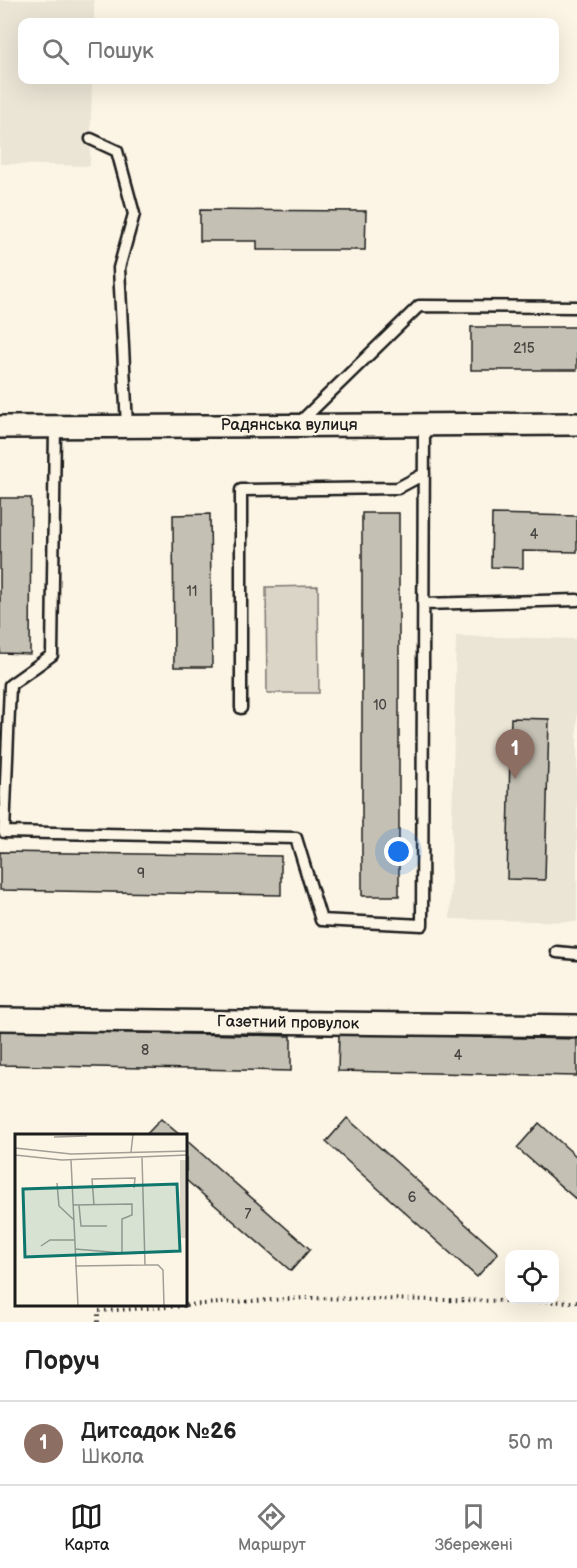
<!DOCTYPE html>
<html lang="uk">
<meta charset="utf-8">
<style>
:root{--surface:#fff;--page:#f2f2f2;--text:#222;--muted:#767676;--line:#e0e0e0;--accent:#1c1c1c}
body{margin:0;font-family:"Balsamiq Sans",sans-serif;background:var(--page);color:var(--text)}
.controls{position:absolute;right:18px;bottom:18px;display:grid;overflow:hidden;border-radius:12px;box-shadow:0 6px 24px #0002}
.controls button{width:54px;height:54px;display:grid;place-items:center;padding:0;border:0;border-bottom:2px solid var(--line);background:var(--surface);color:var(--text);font:30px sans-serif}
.you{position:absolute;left:399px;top:852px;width:21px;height:21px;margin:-15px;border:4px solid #fff;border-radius:50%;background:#1a73e8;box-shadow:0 0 0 9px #1a73e833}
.badge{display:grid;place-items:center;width:39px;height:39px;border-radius:50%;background:var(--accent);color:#fff;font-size:20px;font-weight:700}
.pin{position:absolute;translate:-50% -50px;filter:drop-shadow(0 2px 3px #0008)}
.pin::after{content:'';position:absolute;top:32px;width:21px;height:18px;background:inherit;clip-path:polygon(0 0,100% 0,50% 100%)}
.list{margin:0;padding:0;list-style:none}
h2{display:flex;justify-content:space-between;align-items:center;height:78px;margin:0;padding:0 24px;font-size:26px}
h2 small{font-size:20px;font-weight:400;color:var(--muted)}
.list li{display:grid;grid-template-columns:39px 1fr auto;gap:18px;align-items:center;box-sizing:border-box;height:84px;padding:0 24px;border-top:2px solid var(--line)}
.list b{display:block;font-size:22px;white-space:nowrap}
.list p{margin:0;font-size:20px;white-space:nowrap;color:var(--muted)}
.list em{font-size:20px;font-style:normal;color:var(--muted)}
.icon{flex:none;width:33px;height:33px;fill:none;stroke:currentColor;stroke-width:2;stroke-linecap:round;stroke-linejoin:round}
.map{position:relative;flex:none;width:577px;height:1322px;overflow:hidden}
.search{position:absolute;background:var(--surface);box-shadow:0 6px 24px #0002;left:18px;right:18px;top:18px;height:66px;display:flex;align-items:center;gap:15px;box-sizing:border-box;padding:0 21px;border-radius:12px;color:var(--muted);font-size:22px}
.sheet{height:162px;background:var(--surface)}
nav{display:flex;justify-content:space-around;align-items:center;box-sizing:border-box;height:84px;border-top:2px solid var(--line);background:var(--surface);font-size:16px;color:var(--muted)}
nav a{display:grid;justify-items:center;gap:3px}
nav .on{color:var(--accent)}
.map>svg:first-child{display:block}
.built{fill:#ebe5d6}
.green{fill:#dbd5c8;stroke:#7c7872;stroke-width:1.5}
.building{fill:#c4c0b3;stroke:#1c1c1c;stroke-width:1.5}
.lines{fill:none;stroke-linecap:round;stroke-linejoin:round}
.lane-casing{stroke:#1c1c1c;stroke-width:15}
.street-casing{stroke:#1c1c1c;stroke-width:26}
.path{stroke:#1c1c1c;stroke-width:4;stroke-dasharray:1.5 4.5;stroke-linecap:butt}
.lane{stroke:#fcf5e5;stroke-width:10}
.street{stroke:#fcf5e5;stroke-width:21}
.labels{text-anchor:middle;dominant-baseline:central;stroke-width:4.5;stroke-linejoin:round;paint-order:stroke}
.number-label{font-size:14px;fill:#464542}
.street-label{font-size:16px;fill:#1c1c1c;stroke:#fcf5e5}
.inset-road{fill:none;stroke:#a29e95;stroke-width:1.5}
.view{fill:#0f766e;fill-opacity:0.15;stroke:#0f766e;stroke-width:3}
.inset-edge{fill:none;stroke:#1c1c1c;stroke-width:3}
</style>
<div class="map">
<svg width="577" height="1322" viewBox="0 0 577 1322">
<rect width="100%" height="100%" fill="#fcf5e5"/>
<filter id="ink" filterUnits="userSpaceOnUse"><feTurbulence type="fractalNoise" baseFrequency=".0167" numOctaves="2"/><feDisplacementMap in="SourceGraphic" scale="12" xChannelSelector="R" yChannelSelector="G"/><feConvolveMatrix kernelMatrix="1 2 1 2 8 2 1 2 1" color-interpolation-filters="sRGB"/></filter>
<g filter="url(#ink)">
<path class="built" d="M0 0H94V22H22V80H92L90 166 0 164Z
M456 636 577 639V922L450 919Z"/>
<path class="green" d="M318 586 319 693H267L266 587Z"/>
<path class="building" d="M200 210 366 211 365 250H257V241H200Z
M471 327H577V370H471Z
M0 498H31L30 654 0 653Z
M362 513H399V896H362Z
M210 514 212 667H174L173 515Z
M492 514 577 516V552L523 551V568L491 567Z
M511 718 549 719 545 880 507 879Z
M0 852 281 856V895L0 890Z
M0 1030 291 1036V1071L0 1065Z
M339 1034 577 1039V1076L338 1071Z
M347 1118 498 1253 477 1277 326 1142Z
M161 1119 181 1136H145Z
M539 1123 577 1157V1200L517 1148Z
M186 1140 310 1249 291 1271 186 1180Z"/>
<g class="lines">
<defs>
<path id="lane" d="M91 139 117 151 134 214 119 268 127 426
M298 424 419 306 577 307
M55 427 52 655 10 685 4 832 296 838 321 920 422 925 424 425
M423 604 577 600
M241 708V490L398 488 424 474
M557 952 577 954"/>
<path id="street" d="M0 427 577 424
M0 1019 577 1026"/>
</defs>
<use href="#lane" class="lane-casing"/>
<use href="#street" class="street-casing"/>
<path class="path" d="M186 1305 305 1298 577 1302
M98 1322V1311L185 1306"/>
<use href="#lane" class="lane"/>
<use href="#street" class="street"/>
</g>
</g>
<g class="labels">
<g class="number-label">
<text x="524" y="348">215</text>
<text x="534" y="534">4</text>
<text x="192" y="591">11</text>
<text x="380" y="705">10</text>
<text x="141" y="873">9</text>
<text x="145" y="1050">8</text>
<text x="458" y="1055">4</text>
<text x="412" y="1197">6</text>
<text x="248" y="1214">7</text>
</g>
<g class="street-label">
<text x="289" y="425">Радянська вулиця</text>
<text transform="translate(288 1023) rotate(1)">Газетний провулок</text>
</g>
</g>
<g transform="translate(15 1134)">
<rect width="172" height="172" fill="#fcf5e5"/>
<path d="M165 26H172V104H165Z" fill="#dbd5c8"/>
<path class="inset-road" d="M39 3 72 2M0 14 56 20 173 17M116 18 118 0M0 21 47 26 173 21M127 23 130 131H143L148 136 149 172M56 26 63 172M42 49 44 72 59 86M58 71 117 70V81L107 85V119L60 115M64 71 66 92H92M79 71 77 45 120 44 119 54M26 112 35 106H59M60 132 130 131"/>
<path class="view" d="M162 50 165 117 10 123 8 55Z"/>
<rect width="172" height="172" class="inset-edge"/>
</g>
</svg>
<div class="controls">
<button><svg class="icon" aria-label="locate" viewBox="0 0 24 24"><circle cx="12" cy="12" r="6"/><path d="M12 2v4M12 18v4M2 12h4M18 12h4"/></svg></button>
</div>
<div class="you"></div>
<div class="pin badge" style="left:515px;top:779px;background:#8d6e63">1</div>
<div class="search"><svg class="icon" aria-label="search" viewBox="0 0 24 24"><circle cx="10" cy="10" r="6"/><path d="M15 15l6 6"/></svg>Пошук</div>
</div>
<section class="sheet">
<h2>Поруч<small></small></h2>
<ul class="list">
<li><span class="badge" style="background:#8d6e63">1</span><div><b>Дитсадок №26</b><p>Школа</p></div><em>50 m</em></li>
</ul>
</section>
<nav>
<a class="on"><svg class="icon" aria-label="map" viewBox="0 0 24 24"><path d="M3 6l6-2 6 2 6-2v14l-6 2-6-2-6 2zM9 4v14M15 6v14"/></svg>Карта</a>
<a><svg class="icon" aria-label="directions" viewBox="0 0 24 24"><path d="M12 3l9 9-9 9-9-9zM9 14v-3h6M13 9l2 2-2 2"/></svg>Маршрут</a>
<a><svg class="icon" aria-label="saved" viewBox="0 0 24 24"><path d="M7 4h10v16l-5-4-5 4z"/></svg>Збережені</a>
</nav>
